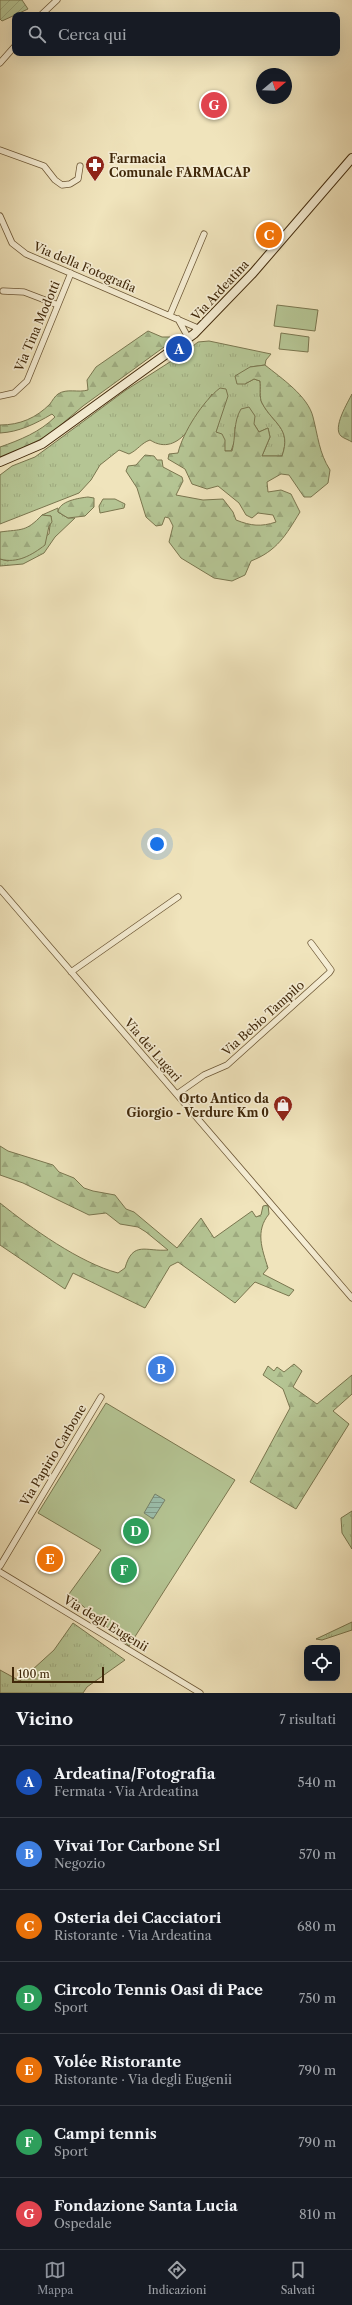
<!DOCTYPE html>
<html lang="it">
<meta charset="utf-8">
<style>
:root{--surface:#171b24;--page:#242831;--text:#f1f3f6;--muted:#9ea1a6;--line:#363941;--accent:#8c9099}
body{margin:0;font-family:"Libre Caslon Text",serif;background:var(--page);color:var(--text)}
.controls{position:absolute;right:12px;bottom:12px;display:grid;overflow:hidden;border-radius:8px;box-shadow:0 4px 16px #0002}
.controls button{width:36px;height:36px;display:grid;place-items:center;padding:0;border:0;border-bottom:1px solid var(--line);background:var(--surface);color:var(--text);font:20px sans-serif}
.compass{position:absolute;left:256px;top:68px;width:36px;height:36px;border-radius:50%;background:var(--surface);box-shadow:0 4px 16px #0002;rotate:71deg}
.scale{position:absolute;left:12px;bottom:10px;width:92px;box-sizing:border-box;padding-left:4px;border:2px solid #40280a;border-top:0;font-size:11px;line-height:14px;white-space:nowrap;color:#40280a;-webkit-text-stroke:3px #f5edd3;paint-order:stroke}
.you{position:absolute;left:157px;top:844px;width:14px;height:14px;margin:-10px;border:3px solid #fff;border-radius:50%;background:#1a73e8;box-shadow:0 0 0 6px #1a73e833}
.badge{display:grid;place-items:center;width:26px;height:26px;border-radius:50%;background:var(--accent);color:#fff;font-size:13px;font-weight:700}
.pin{position:absolute;translate:-50% -50%;border:2px solid #fff;box-shadow:0 1px 4px #0006}
.list{margin:0;padding:0;list-style:none}
h2{display:flex;justify-content:space-between;align-items:center;height:52px;margin:0;padding:0 16px;font-size:17px}
h2 small{font-size:13px;font-weight:400;color:var(--muted)}
.list li{display:grid;grid-template-columns:26px 1fr auto;gap:12px;align-items:center;box-sizing:border-box;height:72px;padding:0 16px;border-top:1px solid var(--line)}
.list b{display:block;font-size:15px;white-space:nowrap}
.list p{margin:0;font-size:13px;white-space:nowrap;color:var(--muted)}
.list em{font-size:13px;font-style:normal;color:var(--muted)}
.icon{flex:none;width:22px;height:22px;fill:none;stroke:currentColor;stroke-width:2;stroke-linecap:round;stroke-linejoin:round}
.map{position:relative;flex:none;width:352px;height:1693px;overflow:hidden}
.search{position:absolute;background:var(--surface);box-shadow:0 4px 16px #0002;left:12px;right:12px;top:12px;height:44px;display:flex;align-items:center;gap:10px;box-sizing:border-box;padding:0 14px;border-radius:8px;color:var(--muted);font-size:15px}
.sheet{height:556px;background:var(--surface)}
nav{display:flex;justify-content:space-around;align-items:center;box-sizing:border-box;height:56px;border-top:1px solid var(--line);background:var(--surface);font-size:11px;color:var(--muted)}
nav a{display:grid;justify-items:center;gap:2px}
nav .on{color:var(--accent)}
.map>svg:first-child{display:block}
.grass{fill:url(#grass-tufts);stroke:#7a764f}
.forest{fill:url(#forest-firs);stroke:#7a764f}
.garden{fill:url(#garden-furrows);stroke:#7a764f}
.pitch{fill:#b5c594;stroke:#7a764f}
.water{fill:url(#water-rules);stroke:#77836c}
.lines{fill:none;stroke-linecap:round;stroke-linejoin:round}
.minor-casing{stroke:#6c5736;stroke-width:7}
.secondary-casing{stroke:#40280a;stroke-width:10}
.minor{stroke:#f5edd3;stroke-width:5.5}
.secondary{stroke:#f5edd3;stroke-width:8}
.labels{text-anchor:middle;dominant-baseline:central;stroke-width:3.5;stroke-linejoin:round;paint-order:stroke}
.poi-label{font-size:12px;font-weight:bold;fill:#40280a;stroke:#f5edd3;text-anchor:start}
.street-label{font-size:12px;fill:#40280a;stroke:#f5edd3}
</style>
<div class="map">
<svg width="352" height="1693" viewBox="0 0 352 1693">
<defs>
<pattern id="grass-tufts" width="24" height="20" patternUnits="userSpaceOnUse"><rect width="24" height="20" fill="#b5c594"/><path d="M3 7l-1-3M5 7V3M7 7l1-3M15 17l-1-3M17 17v-4M19 17l1-3" fill="none" stroke="#9da97e"/></pattern>
<pattern id="forest-firs" width="22" height="20" patternUnits="userSpaceOnUse"><rect width="22" height="20" fill="#b5c594"/><path d="M5 1l3.5 6h-7zM16 11l3.5 6h-7z" fill="#9da97e"/></pattern>
<pattern id="garden-furrows" width="10" height="10" patternUnits="userSpaceOnUse"><rect width="10" height="10" fill="#b5c594"/><path d="M-1 1l2-2M0 10L10 0M9 11l2-2" fill="none" stroke="#9da97e"/></pattern>
<pattern id="water-rules" width="6" height="5" patternUnits="userSpaceOnUse"><rect width="6" height="5" fill="#9bbfad"/><path d="M0 2.5h6" fill="none" stroke="#809b8b"/></pattern>
</defs>
<rect width="100%" height="100%" fill="#f0e4bc"/>
<filter id="stains"><feTurbulence type="fractalNoise" baseFrequency=".005" numOctaves="4"/><feColorMatrix values="0 0 0 0 .2 0 0 0 0 .09 0 0 0 0 .02 0 0 0 .5 -.17"/></filter>
<radialGradient id="worn" r=".72"><stop offset=".6" stop-color="#630" stop-opacity="0"/><stop offset="1" stop-color="#630" stop-opacity=".3"/></radialGradient>
<path class="grass" d="M209 341 271 354 266 360 265 365 250 367 245 384 254 379 260 381C261 387 259 398 262 403 273 424 292 428 282 456H262L270 437 268 428 259 432 254 424 235 427V440L231 451H225L216 432 218 423 212 394C198 415 180 459 150 440 141 443 138 450 129 454L119 450 100 465 91 480 79 493 0 524V475L12 466 35 457 126 390 184 353 198 342Z
M103 499H115L125 504 124 508 100 513 99 506Z
M58 508V512L68 518H75L55 537 44 553 23 564 0 566V559L8 561 49 534 51 516 42 515Z
M352 1511V1549L342 1533 341 1518Z
M352 1622V1630L322 1640 316 1639Z
M73 1623 125 1660 87 1687 83 1693H0V1670L20 1681 54 1650Z"/>
<path class="forest" d="M148 331 162 337H170L171 342 83 406 49 435 0 459V447C20 440 40 432 55 417L52 414C35 424 19 432 0 433V425C20 425 36 418 50 404 52 401 55 396 58 394 67 388 78 393 88 390L87 380 96 367Z
M265 365C281 378 308 396 313 417 318 436 319 453 330 470L328 483 311 497H304L289 475 281 474 267 482 268 492 281 490 291 494 300 512C286 535 277 551 251 561L245 575 232 581 214 578 181 558 169 542 173 526 169 518 165 517 162 525 156 526 146 517 137 488 126 471 128 466 136 465 145 455 154 456 157 460H162L163 467 182 477 183 481 176 495 203 500 223 499 233 512 236 520C251 526 261 527 276 522L273 515 258 513 252 518 246 515 239 503 218 486 207 489 192 484 185 469 168 459 169 454 178 453C183 432 203 401 220 388L226 389 228 396 216 432 222 434 225 440V451H232C236 437 233 422 241 409L249 407 255 416 254 424 259 432 268 428 270 437 262 456H282C292 428 273 424 262 403 259 398 261 387 260 381L254 379 245 384H237L235 376 250 367Z
M352 394V442C349 440 343 438 341 436 332 428 348 402 352 394Z
M88 497 94 498V507L85 516 68 518 58 512C59 501 79 498 88 497Z
M42 515 51 516 52 522 49 526 45 545C32 555 17 564 0 559V532C22 529 26 532 42 515Z
M0 1146 8 1151 53 1165 59 1172 74 1178 84 1188 93 1191 115 1195 126 1209 134 1212 177 1248 201 1218 214 1238 252 1211 256 1217 261 1215 263 1206 268 1205 269 1214C255 1231 262 1249 268 1268L263 1274 294 1290 289 1296 255 1282 235 1303 178 1262 170 1266 145 1308 73 1273 65 1289 0 1245V1203C31 1228 80 1263 118 1273L125 1268C133 1240 146 1252 168 1250L146 1232 138 1227 120 1224 106 1213 89 1215 23 1183 0 1175Z
M294 1364 302 1371 293 1387 317 1404 352 1375V1394L333 1411 349 1424 296 1509 250 1482 290 1408 283 1389 263 1375 268 1366 274 1371 277 1367 284 1372Z"/>
<path class="garden" d="M0 0H22L28 9 2 21 0 19Z"/>
<path class="pitch" d="M277 305 318 310 315 331 274 326Z
M281 333 309 337 308 352 279 349Z
M106 1403 235 1480 129 1646 69 1594 101 1550 38 1513Z"/>
<path class="water" d="M155 1494 165 1500 153 1519 144 1513Z"/>
<g class="lines">
<defs>
<path id="minor" d="M41 15 57 0
M0 63 15 46
M0 150 44 166 55 180 62 185 70 184 78 179 80 166
M0 216 12 243 26 254 200 329
M3 291 24 292 58 305
M170 315 204 234
M178 319 189 339
M0 396 14 393 27 381 71 273
M0 889 352 1298
M71 972 178 897
M177 1094 204 1075 227 1065 329 973 331 970 311 943
M0 1566 101 1397
M0 1572 200 1693"/>
<path id="secondary" d="M0 462 42 444 194 334 253 273 352 158"/>
</defs>
<use href="#minor" class="minor-casing"/>
<use href="#secondary" class="secondary-casing"/>
<use href="#minor" class="minor"/>
<use href="#secondary" class="secondary"/>
</g>
<defs>
<symbol id="pharmacy-pin" viewBox="-11 -11 22 30"><path d="M0 17L-7.5 6A9.5 9.5 0 1 1 7.5 6Z" fill="#8f2418" stroke="#f5edd3"/><path d="M-2-6h4v4h4v4h-4v4h-4v-4h-4v-4h4Z" fill="#fff"/></symbol>
<symbol id="shop-pin" viewBox="-11 -11 22 30"><path d="M0 17L-7.5 6A9.5 9.5 0 1 1 7.5 6Z" fill="#8f2418" stroke="#f5edd3"/><path d="M-5-2.5h2.3a2.7 3.5 0 0 1 5.4 0H5L5.5 6h-11ZM-1.5-2.5h3a1.5 2.3 0 0 0-3 0Z" fill="#fff"/></symbol>
</defs>
<g fill-rule="evenodd">
<use href="#pharmacy-pin" x="84" y="154" width="22" height="30"/>
<use href="#shop-pin" x="272" y="1094" width="22" height="30"/>
</g>
<g class="labels">
<g class="poi-label">
<text x="109" y="158">Farmacia<tspan x="109" dy="14">Comunale FARMACAP</tspan></text>
<text x="269" y="1098" text-anchor="end">Orto Antico da<tspan x="269" dy="14">Giorgio - Verdure Km 0</tspan></text>
</g>
<g class="street-label">
<text transform="translate(85 267) rotate(23)">Via della Fotografia</text>
<text transform="translate(220 290) rotate(-47)">Via Ardeatina</text>
<text transform="translate(37 326) rotate(-67)">Via Tina Modotti</text>
<text transform="translate(263 1018) rotate(-42)">Via Bebio Tampilo</text>
<text transform="translate(153 1050) rotate(49)">Via dei Lugari</text>
<text transform="translate(53 1455) rotate(-59)">Via Papirio Carbone</text>
<text transform="translate(106 1623) rotate(31)">Via degli Eugenii</text>
</g>
</g>
<rect width="100%" height="100%" filter="url(#stains)"/>
<rect width="100%" height="100%" fill="url(#worn)"/>
</svg>
<div class="controls">
<button><svg class="icon" aria-label="locate" viewBox="0 0 24 24"><circle cx="12" cy="12" r="6"/><path d="M12 2v4M12 18v4M2 12h4M18 12h4"/></svg></button>
</div>
<svg class="compass" viewBox="-18 -18 36 36"><path d="M0-13l5 13h-10z" fill="#e53935"/><path d="M0 13l5-13h-10z" fill="#9ea1a6"/></svg>
<div class="scale">100 m</div>
<div class="you"></div>
<div class="pin badge" style="left:179px;top:349px;background:#1a4fb4">A</div>
<div class="pin badge" style="left:161px;top:1369px;background:#3f7fe0">B</div>
<div class="pin badge" style="left:269px;top:235px;background:#e8710a">C</div>
<div class="pin badge" style="left:136px;top:1531px;background:#2e9e5b">D</div>
<div class="pin badge" style="left:50px;top:1559px;background:#e8710a">E</div>
<div class="pin badge" style="left:124px;top:1570px;background:#2e9e5b">F</div>
<div class="pin badge" style="left:214px;top:105px;background:#e0444e">G</div>
<div class="search"><svg class="icon" aria-label="search" viewBox="0 0 24 24"><circle cx="10" cy="10" r="6"/><path d="M15 15l6 6"/></svg>Cerca qui</div>
</div>
<section class="sheet">
<h2>Vicino<small>7 risultati</small></h2>
<ul class="list">
<li><span class="badge" style="background:#1a4fb4">A</span><div><b>Ardeatina/Fotografia</b><p>Fermata · Via Ardeatina</p></div><em>540 m</em></li>
<li><span class="badge" style="background:#3f7fe0">B</span><div><b>Vivai Tor Carbone Srl</b><p>Negozio</p></div><em>570 m</em></li>
<li><span class="badge" style="background:#e8710a">C</span><div><b>Osteria dei Cacciatori</b><p>Ristorante · Via Ardeatina</p></div><em>680 m</em></li>
<li><span class="badge" style="background:#2e9e5b">D</span><div><b>Circolo Tennis Oasi di Pace</b><p>Sport</p></div><em>750 m</em></li>
<li><span class="badge" style="background:#e8710a">E</span><div><b>Volée Ristorante</b><p>Ristorante · Via degli Eugenii</p></div><em>790 m</em></li>
<li><span class="badge" style="background:#2e9e5b">F</span><div><b>Campi tennis</b><p>Sport</p></div><em>790 m</em></li>
<li><span class="badge" style="background:#e0444e">G</span><div><b>Fondazione Santa Lucia</b><p>Ospedale</p></div><em>810 m</em></li>
</ul>
</section>
<nav>
<a class="on"><svg class="icon" aria-label="map" viewBox="0 0 24 24"><path d="M3 6l6-2 6 2 6-2v14l-6 2-6-2-6 2zM9 4v14M15 6v14"/></svg>Mappa</a>
<a><svg class="icon" aria-label="directions" viewBox="0 0 24 24"><path d="M12 3l9 9-9 9-9-9zM9 14v-3h6M13 9l2 2-2 2"/></svg>Indicazioni</a>
<a><svg class="icon" aria-label="saved" viewBox="0 0 24 24"><path d="M7 4h10v16l-5-4-5 4z"/></svg>Salvati</a>
</nav>
